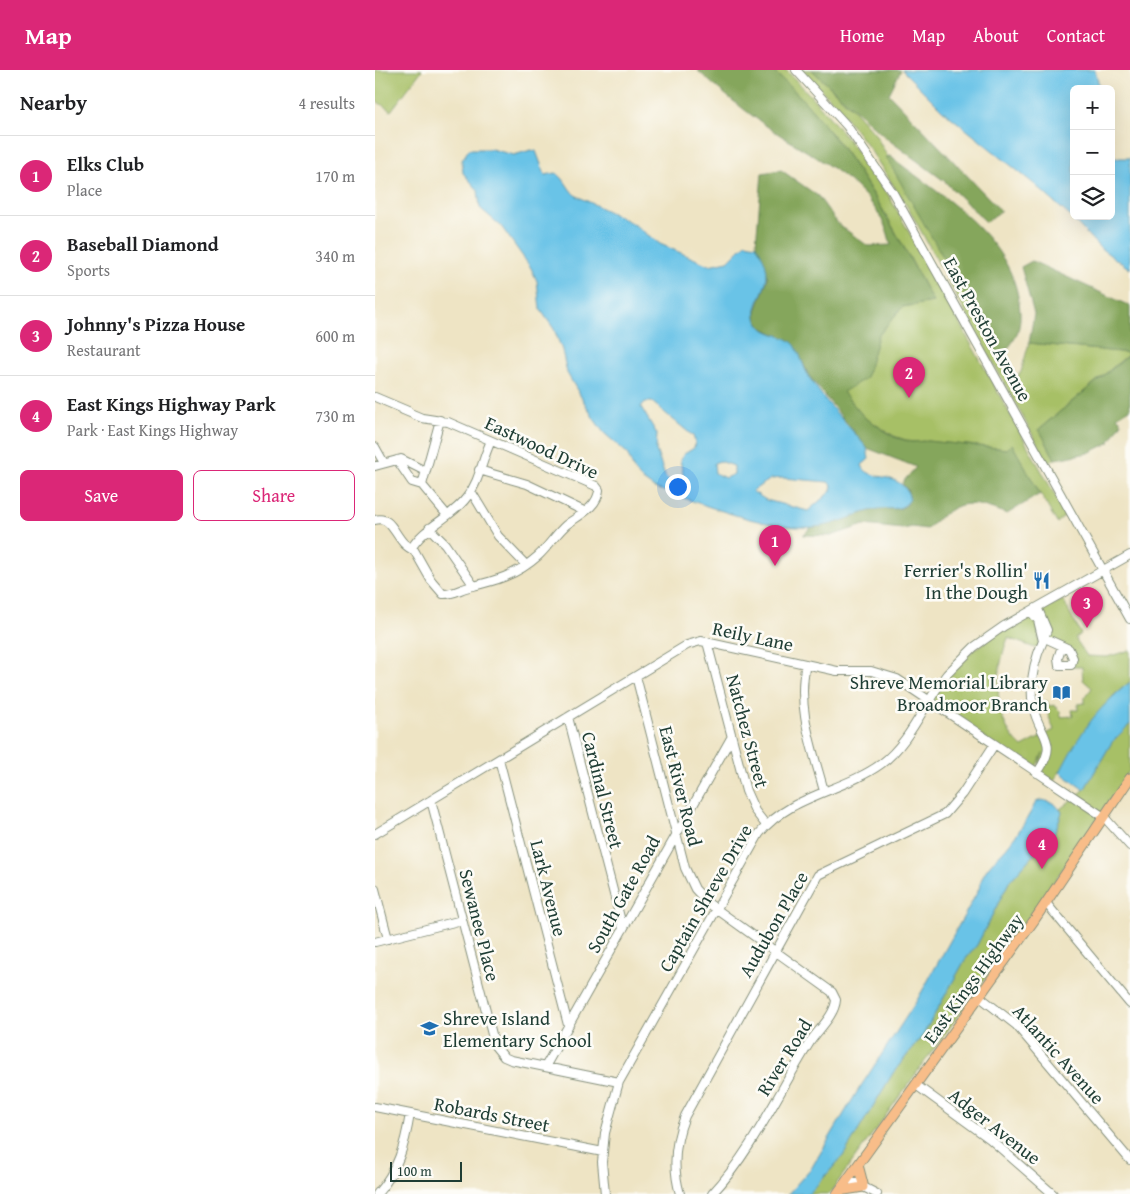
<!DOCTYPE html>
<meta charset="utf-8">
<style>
:root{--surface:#fff;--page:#f2f2f2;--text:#202124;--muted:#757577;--line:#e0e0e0;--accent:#db2777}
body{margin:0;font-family:"Gentium Book Plus",serif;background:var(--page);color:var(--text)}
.controls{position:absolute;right:15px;top:15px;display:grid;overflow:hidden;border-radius:8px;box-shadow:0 5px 20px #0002}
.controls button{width:45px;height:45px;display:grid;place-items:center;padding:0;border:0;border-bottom:1px solid var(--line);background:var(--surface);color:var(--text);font:25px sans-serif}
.scale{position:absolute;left:15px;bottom:12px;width:72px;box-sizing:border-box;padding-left:5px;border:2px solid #1f3d34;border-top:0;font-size:14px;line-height:18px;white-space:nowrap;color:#1f3d34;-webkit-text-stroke:4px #fdfcf7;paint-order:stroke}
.you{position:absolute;left:302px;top:416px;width:18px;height:18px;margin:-12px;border:4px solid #fff;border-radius:50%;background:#1a73e8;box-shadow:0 0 0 8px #1a73e833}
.badge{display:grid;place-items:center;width:32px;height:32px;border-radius:50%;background:var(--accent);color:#fff;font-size:16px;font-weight:700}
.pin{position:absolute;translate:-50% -41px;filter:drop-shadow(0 1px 2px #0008)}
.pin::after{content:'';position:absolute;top:26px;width:18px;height:15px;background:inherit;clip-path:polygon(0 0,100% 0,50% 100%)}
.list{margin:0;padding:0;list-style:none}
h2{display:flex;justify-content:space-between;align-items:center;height:65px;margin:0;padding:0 20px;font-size:21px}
h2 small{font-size:16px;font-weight:400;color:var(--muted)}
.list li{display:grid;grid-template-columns:32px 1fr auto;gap:15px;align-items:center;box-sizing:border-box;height:80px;padding:0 20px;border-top:1px solid var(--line)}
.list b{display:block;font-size:19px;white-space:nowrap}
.list p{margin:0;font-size:16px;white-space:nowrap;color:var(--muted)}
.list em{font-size:16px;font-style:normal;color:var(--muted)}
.actions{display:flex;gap:10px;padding:15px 20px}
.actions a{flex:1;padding:11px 0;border:1px solid var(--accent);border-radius:8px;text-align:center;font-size:18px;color:var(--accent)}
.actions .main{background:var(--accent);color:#fff}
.icon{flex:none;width:28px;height:28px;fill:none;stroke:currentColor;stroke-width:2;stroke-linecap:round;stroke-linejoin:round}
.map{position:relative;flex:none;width:755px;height:1124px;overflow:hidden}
header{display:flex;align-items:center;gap:30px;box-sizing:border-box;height:70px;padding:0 25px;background:var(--accent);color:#fff}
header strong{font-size:24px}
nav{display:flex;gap:28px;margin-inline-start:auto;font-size:18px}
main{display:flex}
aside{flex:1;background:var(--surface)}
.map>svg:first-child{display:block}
.green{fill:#a7c066;stroke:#637e4d}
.forest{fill:#85a65b;stroke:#527248}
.water{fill:#69c3e7;stroke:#44808e;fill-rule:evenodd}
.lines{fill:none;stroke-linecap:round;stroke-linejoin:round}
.minor-casing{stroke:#86907c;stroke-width:10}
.major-casing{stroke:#86907c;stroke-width:11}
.minor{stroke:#fff;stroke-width:8}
.major{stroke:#f8bd89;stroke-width:9}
.labels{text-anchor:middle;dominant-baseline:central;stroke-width:5;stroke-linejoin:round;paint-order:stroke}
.street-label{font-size:19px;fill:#1f3d34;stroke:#fdfcf7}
.poi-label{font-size:19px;fill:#1f3d34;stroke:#fdfcf7;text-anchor:end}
</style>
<header>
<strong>Map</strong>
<nav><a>Home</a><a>Map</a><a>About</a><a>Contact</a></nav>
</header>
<main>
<aside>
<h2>Nearby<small>4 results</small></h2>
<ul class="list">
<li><span class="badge">1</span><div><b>Elks Club</b><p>Place</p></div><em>170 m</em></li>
<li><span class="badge">2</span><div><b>Baseball Diamond</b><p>Sports</p></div><em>340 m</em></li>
<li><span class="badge">3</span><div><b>Johnny's Pizza House</b><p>Restaurant</p></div><em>600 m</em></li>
<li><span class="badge">4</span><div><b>East Kings Highway Park</b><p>Park · East Kings Highway</p></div><em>730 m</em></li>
</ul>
<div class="actions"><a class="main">Save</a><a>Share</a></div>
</aside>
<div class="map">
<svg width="755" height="1124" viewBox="0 0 755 1124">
<rect width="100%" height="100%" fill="#fdfcf7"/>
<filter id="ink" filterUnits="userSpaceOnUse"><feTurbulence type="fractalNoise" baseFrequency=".02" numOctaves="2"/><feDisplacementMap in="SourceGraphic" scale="10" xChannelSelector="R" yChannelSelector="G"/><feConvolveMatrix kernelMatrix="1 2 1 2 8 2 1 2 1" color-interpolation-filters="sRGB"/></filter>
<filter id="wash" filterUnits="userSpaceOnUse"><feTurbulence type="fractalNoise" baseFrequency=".0096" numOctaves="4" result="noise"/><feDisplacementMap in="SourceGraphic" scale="20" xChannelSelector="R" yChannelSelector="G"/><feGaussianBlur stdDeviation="1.12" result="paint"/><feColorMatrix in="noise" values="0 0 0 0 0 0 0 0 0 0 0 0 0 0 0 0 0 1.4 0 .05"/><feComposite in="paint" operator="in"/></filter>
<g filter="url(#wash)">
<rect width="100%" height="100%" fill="#eee4c4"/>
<path class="green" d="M0 0H47L16 41 0 30Z
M397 0H411C450 39 483 80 514 126L691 445 682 453 637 375 632 379 552 371 537 372 519 366 489 347 468 322 492 299 503 266 527 237 558 232C523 164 486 95 435 38 424 24 410 12 397 0Z
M426 0H437L477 38 500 64 639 311 646 302 654 273 755 283 664 359 680 389 673 393 535 141 494 78 462 36Z
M688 530 706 564 700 568 712 586 732 587 755 580V612L738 626 677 713 662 703 668 683 659 701 553 631 583 592 641 549 661 546 665 577 660 578 633 568C620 602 616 650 647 677L679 660 671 639 665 641 666 632 672 631 674 636 679 635 685 641 686 647 698 646 697 640H703V634L710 633V627L717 618 708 610 707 597H698L697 583 670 568 667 539Z
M755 654V700L668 828 454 1124H434L468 1086 518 1003 548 965 590 890 602 875 634 812 657 786 677 770 687 742 685 739 709 720 737 672Z"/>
<path class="forest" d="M322 0H397C410 12 424 24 435 38 486 96 522 164 558 232L527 237 503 266 491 308 468 322 489 347 519 367 537 372 552 371 632 379 637 374 665 424 632 444C592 429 584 429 552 459L537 457 528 459 489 455 456 466 428 465 436 457 446 456 503 438 524 439 532 435 533 421 527 413 541 397 492 378 434 306 419 274 386 257 381 249V241L393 208 381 175 387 103 406 100 443 126 463 154 493 176 516 175C503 113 437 88 390 55 366 38 344 20 322 0Z
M437 0H526L514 24 626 141 611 152 568 110 511 68Z
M515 86C567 127 642 169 645 243 646 260 639 276 624 285L511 87Z
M657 191 755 236V283L654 273 659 244 646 197Z
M755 284V339L742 347 747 352 734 373 713 383 680 389 664 359Z"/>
<path class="water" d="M527 0H720L725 19H699V146H736V88H755V199L725 178 696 147 659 114 567 40Z
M94 79H116L139 85 156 80 161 81 170 105 181 103C190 108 192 118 200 125L257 153 285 174 334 195 353 191 371 173 381 175C409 215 373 228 382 251 389 266 410 263 420 275 426 285 428 297 434 307 450 332 473 355 492 378L494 389 487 395C492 413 528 399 535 429 526 444 512 436 498 440 480 444 466 453 447 456 397 464 327 433 279 418L265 408 258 398 252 383 229 363 219 349 192 303 187 280 179 259 165 239 162 211 156 198 126 156 105 138 103 120 88 103 87 90ZM270 332H277L318 366 320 372 319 378 309 384 305 390 309 408 306 417 302 419 290 406 281 380 282 364 266 337ZM345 391 359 396V404L350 408 340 403 339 393ZM408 408 453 412 457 415 456 421 433 441 391 430 377 421 396 409Z
M755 612V654L737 672 709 720 685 702C705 663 720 640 755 612Z
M667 730 679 733 687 742 677 770 657 786 634 812 602 875 590 890 548 965 518 1003 468 1086 434 1124H413L437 1097 482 1022 541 932 604 819C607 797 623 789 636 772 646 759 654 746 661 732Z"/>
</g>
<g filter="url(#ink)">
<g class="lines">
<defs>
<path id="minor" d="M421 0 472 56 518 123 755 549
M0 327 33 341
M0 377 9 393
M22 390 37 412 47 415
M0 396 26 389 50 401
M104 400 152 414 209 441
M47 415 65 350
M47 415 72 445
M96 421 123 466 151 495
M0 450C19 444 20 474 39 480L56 510 68 524C76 525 86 519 94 517 120 511 142 505 163 486 173 477 180 465 191 455 203 446 223 437 224 420L221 416 73 352 47 348 28 340
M54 458 70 474 99 516
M36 479C49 456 77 448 92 427 105 411 107 389 116 371
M656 542 663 550 668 571 672 560 663 539
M670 568 694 579 698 588 696 595H684L683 588 687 576
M332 572 371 721 380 741 391 755
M431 594C421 637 438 680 449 721
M261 606 310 798 320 819 333 833 457 922 461 930C460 945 443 960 435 972 403 1023 378 1080 337 1124
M193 647 248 859
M124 689 193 955
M662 703C686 670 663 666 658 636 654 613 659 591 668 571
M56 730 120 976 129 987 136 990 244 1012
M0 764 312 575 326 571 462 601H496L522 609 729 747 755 776
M0 819 13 869
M671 833 755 934
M0 872 87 850
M605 927 641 955 755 1090
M170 997 356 668
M541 1015 615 1069 678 1124
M0 1037 228 1082
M473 1109 502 1124
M2 1124C23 1100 30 1075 35 1044
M230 1124 227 1092 230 1063 244 1012 384 764C415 725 467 722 506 694 535 673 550 632 572 604L599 577 629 556 755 485
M305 1124C297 1097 300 1071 310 1046L443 805 570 744 587 724 619 675"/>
<path id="major" d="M483 1095 488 1114
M464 1121 488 1117
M462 1124 660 849 755 708"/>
</defs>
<use href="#minor" class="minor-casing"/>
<use href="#major" class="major-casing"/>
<use href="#minor" class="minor"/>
<use href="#major" class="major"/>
</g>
</g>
<defs>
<symbol id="restaurant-bare" viewBox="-9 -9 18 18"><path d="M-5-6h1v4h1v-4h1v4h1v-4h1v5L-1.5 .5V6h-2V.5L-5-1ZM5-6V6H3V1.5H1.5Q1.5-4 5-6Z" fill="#1f6fb2" stroke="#fdfcf7" stroke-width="2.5" paint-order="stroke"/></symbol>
<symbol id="library-bare" viewBox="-9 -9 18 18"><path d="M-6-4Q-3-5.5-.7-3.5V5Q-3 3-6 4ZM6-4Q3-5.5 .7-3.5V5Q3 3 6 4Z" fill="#1f6fb2" stroke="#fdfcf7" stroke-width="2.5" paint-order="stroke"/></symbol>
<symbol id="school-bare" viewBox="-9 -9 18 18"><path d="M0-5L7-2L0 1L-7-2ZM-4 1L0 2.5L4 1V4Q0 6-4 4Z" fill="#1f6fb2" stroke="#fdfcf7" stroke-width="2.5" paint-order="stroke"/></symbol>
</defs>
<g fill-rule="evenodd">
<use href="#restaurant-bare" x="654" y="498" width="25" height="25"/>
<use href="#library-bare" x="674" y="610" width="25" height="25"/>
<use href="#school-bare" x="42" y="946" width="25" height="25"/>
</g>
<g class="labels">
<g class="street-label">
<text transform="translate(613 259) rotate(61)">East Preston Avenue</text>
<text transform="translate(167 377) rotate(25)">Eastwood Drive</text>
<text transform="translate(378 566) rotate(12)">Reily Lane</text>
<text transform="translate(373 661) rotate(75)">Natchez Street</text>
<text transform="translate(306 716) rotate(76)">East River Road</text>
<text transform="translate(228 720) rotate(76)">Cardinal Street</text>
<text transform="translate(174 818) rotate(76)">Lark Avenue</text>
<text transform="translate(248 824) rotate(-61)">South Gate Road</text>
<text transform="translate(330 828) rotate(-60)">Captain Shreve Drive</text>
<text transform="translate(398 854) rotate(-60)">Audubon Place</text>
<text transform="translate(105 855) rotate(76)">Sewanee Place</text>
<text transform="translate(598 908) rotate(-54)">East Kings Highway</text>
<text transform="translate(684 984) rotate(48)">Atlantic Avenue</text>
<text transform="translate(409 987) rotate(-58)">River Road</text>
<text transform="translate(117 1044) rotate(11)">Robards Street</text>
<text transform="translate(620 1056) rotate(38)">Adger Avenue</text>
</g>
<g class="poi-label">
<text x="653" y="500">Ferrier's Rollin'<tspan x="653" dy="22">In the Dough</tspan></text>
<text x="673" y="612">Shreve Memorial Library<tspan x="673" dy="22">Broadmoor Branch</tspan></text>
<text x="68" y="948" text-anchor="start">Shreve Island<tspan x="68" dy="22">Elementary School</tspan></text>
</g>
</g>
</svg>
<div class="controls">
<button>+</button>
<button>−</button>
<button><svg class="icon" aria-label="layers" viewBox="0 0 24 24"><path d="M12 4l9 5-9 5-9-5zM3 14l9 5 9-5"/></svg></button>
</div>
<div class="scale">100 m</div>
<div class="you"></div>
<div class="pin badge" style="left:400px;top:496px">1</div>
<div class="pin badge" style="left:534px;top:328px">2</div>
<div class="pin badge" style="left:712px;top:558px">3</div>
<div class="pin badge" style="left:667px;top:799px">4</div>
</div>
</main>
